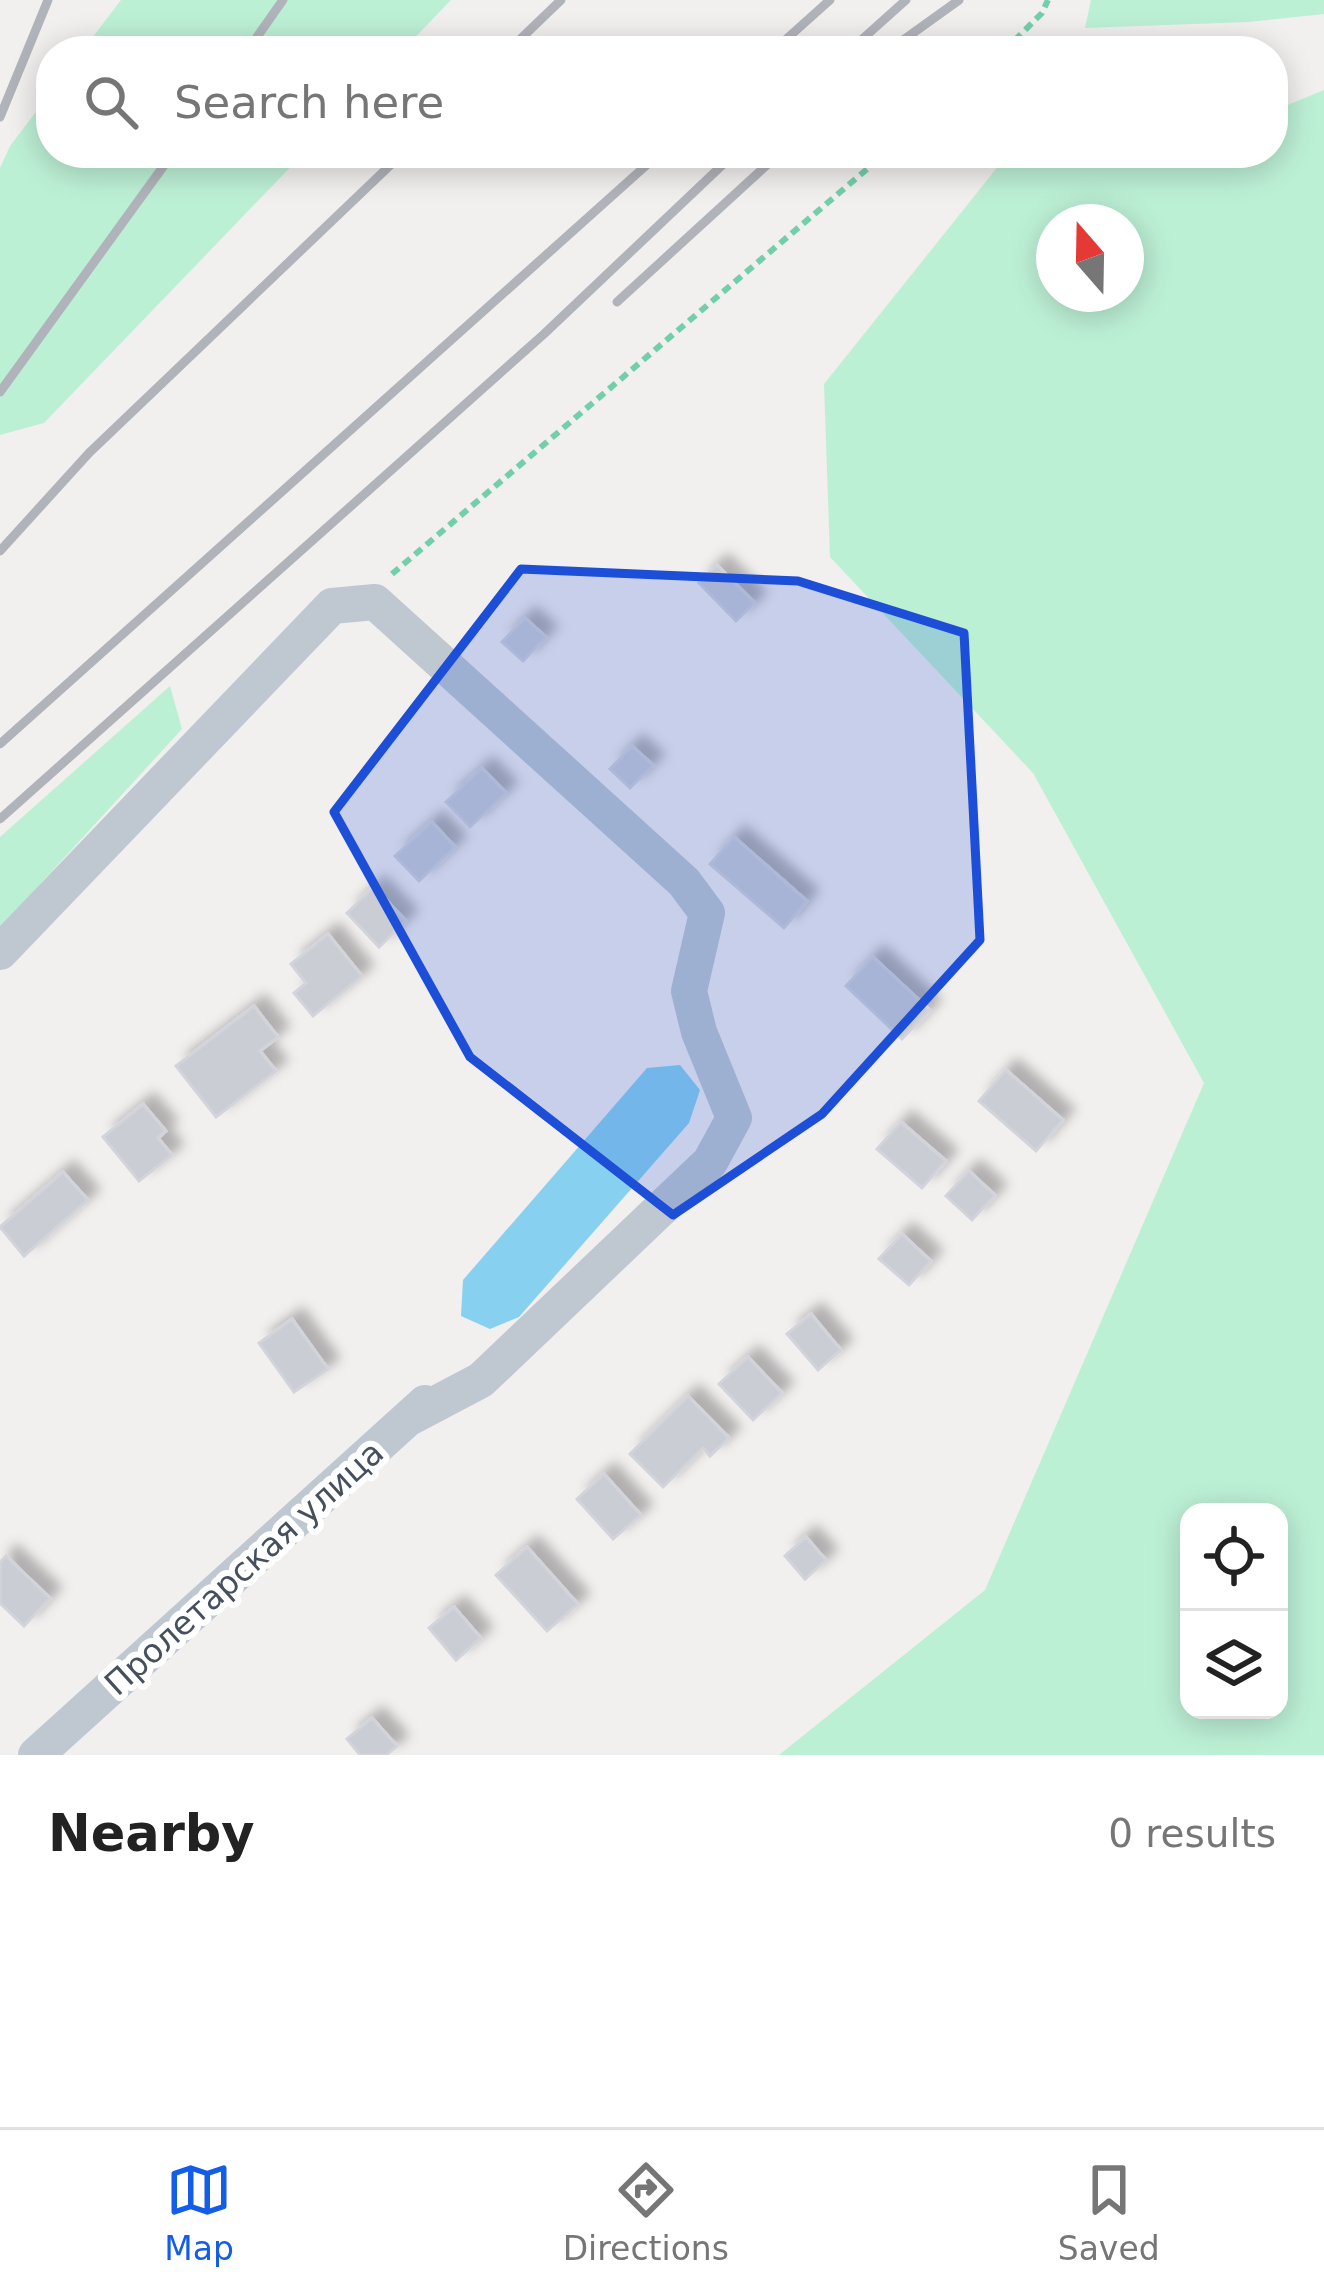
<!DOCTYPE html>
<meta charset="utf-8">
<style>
:root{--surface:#fff;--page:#f2f2f2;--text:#222;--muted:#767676;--line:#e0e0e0;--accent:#145de7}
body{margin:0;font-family:"DejaVu Sans",sans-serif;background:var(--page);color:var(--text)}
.controls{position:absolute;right:36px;bottom:36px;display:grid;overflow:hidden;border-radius:24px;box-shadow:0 6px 30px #0003}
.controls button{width:108px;height:108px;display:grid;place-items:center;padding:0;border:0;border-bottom:3px solid var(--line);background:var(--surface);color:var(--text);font:60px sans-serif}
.compass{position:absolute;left:1036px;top:204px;width:108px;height:108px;border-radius:50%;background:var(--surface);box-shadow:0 6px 30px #0003;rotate:340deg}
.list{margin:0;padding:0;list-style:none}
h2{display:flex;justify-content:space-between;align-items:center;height:156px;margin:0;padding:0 48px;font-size:51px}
h2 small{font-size:39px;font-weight:400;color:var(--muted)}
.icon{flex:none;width:66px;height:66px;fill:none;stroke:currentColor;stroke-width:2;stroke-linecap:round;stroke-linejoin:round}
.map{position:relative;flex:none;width:1324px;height:1755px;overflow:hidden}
.search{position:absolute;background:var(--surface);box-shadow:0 6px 30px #0003;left:36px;right:36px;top:36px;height:132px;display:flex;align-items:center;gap:30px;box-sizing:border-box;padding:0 42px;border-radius:48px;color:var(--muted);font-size:45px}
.sheet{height:372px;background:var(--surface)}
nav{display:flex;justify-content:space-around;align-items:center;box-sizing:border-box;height:168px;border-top:3px solid var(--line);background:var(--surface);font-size:33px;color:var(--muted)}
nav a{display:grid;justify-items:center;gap:6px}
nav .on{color:var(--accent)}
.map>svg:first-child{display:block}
.green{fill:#bcf0d5;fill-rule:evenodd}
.water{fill:#88d0ef}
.building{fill:#cbcdd5;stroke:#d3d4db;stroke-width:3;filter:url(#shadow)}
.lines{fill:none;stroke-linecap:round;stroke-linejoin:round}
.path{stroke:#73cfaa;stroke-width:6;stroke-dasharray:9 6;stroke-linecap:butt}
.minor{stroke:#bfc8d1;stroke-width:36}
.rail{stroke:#b1b3ba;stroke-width:9}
.marked{fill:#1d4ed8;fill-opacity:0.2;stroke:#1d4ed8;stroke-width:9;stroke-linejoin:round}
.labels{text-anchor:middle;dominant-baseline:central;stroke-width:12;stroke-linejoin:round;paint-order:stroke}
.street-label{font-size:33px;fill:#46505d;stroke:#fff}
</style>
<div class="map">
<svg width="1324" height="1755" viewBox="0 0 1324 1755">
<defs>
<filter id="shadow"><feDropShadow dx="11" dy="-11" stdDeviation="6" flood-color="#0004"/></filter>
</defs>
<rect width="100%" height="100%" fill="#f2efef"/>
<path class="green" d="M121 0H451L402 51H82Z
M1091 0H1324V14L1248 22 1085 28Z
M1324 90V1755H779L985 1590 1204 1083 1033 773 830 557 824 384 1008 154 1273 153V111ZM1054 222H1126V294H1054ZM1189 1512H1279V1710H1189Z
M51 92V153H304L44 423 0 435V168L10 146Z
M170 686 182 729 0 928V837Z"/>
<path class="water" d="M680 1065 700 1090 689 1123 519 1317 490 1329 461 1316 463 1280 647 1068Z"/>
<path class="building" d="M717 565 755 603 736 621 699 583Z
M525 618 546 637 523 661 502 642Z
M632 746 653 765 630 788 610 769Z
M482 768 506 793 470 827 446 802Z
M432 822 455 847 419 881 395 856Z
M734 837 807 901 784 928 710 864Z
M374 887 406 921 379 947 347 913Z
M328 934 362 976 313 1016 294 993 306 983 291 964Z
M873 957 930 1010 902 1039 846 986Z
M254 1006 278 1037 260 1051 276 1071 216 1117 176 1066Z
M1006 1070 1063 1120 1036 1151 979 1101Z
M143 1104 166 1131 158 1138 172 1155 139 1181 103 1137Z
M901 1122 946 1161 922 1188 877 1149Z
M969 1171 995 1195 972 1220 946 1196Z
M63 1172 88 1200 24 1256 0 1227Z
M902 1234 931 1261 909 1285 879 1259Z
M811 1314 841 1350 818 1370 787 1334Z
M292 1319 328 1369 294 1392 259 1343Z
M748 1357 782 1393 753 1420 719 1384Z
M688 1396 729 1438 710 1456 703 1448 663 1487 630 1454Z
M604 1474 641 1515 613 1539 577 1499Z
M806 1537 826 1560 805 1579 785 1556Z
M527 1547 578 1604 547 1631 496 1575Z
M6 1556 50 1598 24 1626 0 1603V1562Z
M454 1607 481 1638 456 1660 429 1628Z
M372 1718 397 1746 386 1755H360L347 1739Z"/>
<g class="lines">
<path class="path" d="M1004 51 1042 13 1048 0
M392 574 886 153"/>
<path class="minor" d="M0 952 332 606 375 602 684 882 707 913 689 991 699 1032 734 1118 710 1162 481 1380 409 1418
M36 1755 425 1403"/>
<path class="rail" d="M247 51 283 0
M508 51 561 0
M773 51 830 0
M849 51 906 0
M888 51 959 0
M0 117 48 0
M617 302 780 153
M0 392 173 153
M0 551 89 453 403 153
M0 744 660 153
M0 819 544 334 735 153"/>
</g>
<path class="marked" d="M521 569 798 581 964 633 980 940 822 1114 673 1215 470 1057 334 812Z"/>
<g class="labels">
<g class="street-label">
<text transform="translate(244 1568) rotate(-42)">Пролетарская улица</text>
</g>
</g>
</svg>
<div class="controls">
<button><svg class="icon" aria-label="locate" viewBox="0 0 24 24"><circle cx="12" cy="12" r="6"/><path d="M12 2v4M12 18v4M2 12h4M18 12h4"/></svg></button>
<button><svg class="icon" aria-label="layers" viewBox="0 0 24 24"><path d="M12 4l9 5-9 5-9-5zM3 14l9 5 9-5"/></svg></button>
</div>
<svg class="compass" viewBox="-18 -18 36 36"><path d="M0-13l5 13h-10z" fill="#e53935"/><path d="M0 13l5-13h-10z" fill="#767676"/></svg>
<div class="search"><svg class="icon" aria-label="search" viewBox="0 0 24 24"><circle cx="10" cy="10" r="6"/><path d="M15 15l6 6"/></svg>Search here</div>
</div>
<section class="sheet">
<h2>Nearby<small>0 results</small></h2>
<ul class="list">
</ul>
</section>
<nav>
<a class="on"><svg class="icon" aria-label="map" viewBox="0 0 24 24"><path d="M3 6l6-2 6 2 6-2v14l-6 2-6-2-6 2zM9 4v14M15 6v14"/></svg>Map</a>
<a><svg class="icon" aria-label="directions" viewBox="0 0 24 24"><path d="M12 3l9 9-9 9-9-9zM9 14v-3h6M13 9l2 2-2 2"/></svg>Directions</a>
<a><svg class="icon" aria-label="saved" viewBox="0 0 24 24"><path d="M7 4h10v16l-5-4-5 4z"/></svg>Saved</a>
</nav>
